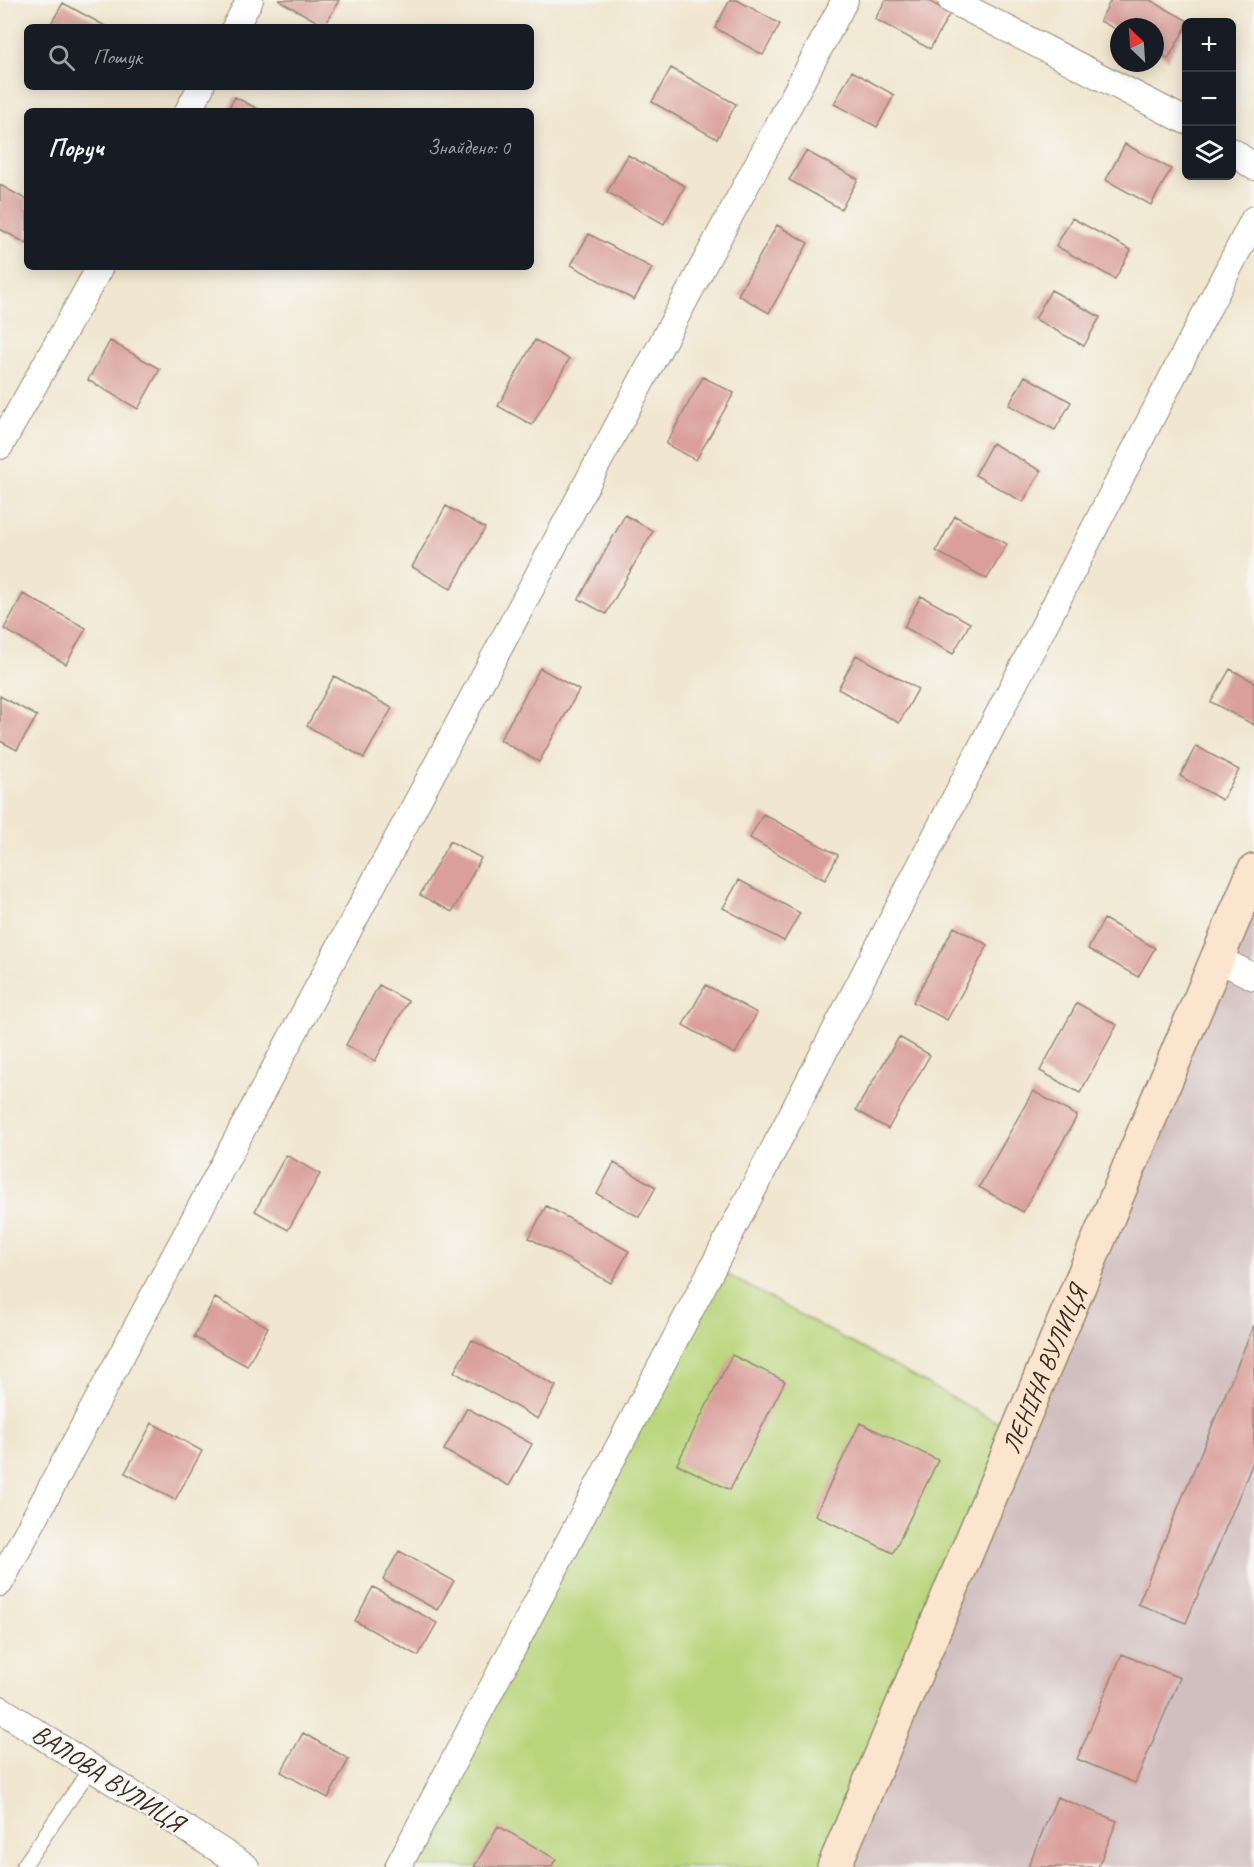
<!DOCTYPE html>
<html lang="uk">
<meta charset="utf-8">
<style>
:root{--surface:#171b24;--page:#242831;--text:#f1f3f6;--muted:#9ea1a6;--line:#363941}
body{margin:0;font-family:Caveat,sans-serif;background:var(--page);color:var(--text)}
.controls{position:absolute;right:18px;top:18px;display:grid;overflow:hidden;border-radius:9px;box-shadow:0 3px 15px #0003}
.controls button{width:54px;height:54px;display:grid;place-items:center;padding:0;border:0;border-bottom:2px solid var(--line);background:var(--surface);color:var(--text);font:30px sans-serif}
.compass{position:absolute;left:1110px;top:18px;width:54px;height:54px;border-radius:50%;background:var(--surface);box-shadow:0 3px 15px #0003;rotate:335deg}
.list{margin:0;padding:0;list-style:none}
h2{display:flex;justify-content:space-between;align-items:center;height:78px;margin:0;padding:0 24px;font-size:26px}
h2 small{font-size:20px;font-weight:400;color:var(--muted)}
.icon{flex:none;width:33px;height:33px;fill:none;stroke:currentColor;stroke-width:2;stroke-linecap:round;stroke-linejoin:round}
.map{position:relative;flex:none;width:1254px;height:1867px;overflow:hidden}
.search{position:absolute;background:var(--surface);box-shadow:0 3px 15px #0003;left:24px;top:24px;width:510px;height:66px;display:flex;align-items:center;gap:15px;box-sizing:border-box;padding:0 21px;border-radius:9px;color:var(--muted);font-size:22px}
.panel{position:absolute;background:var(--surface);box-shadow:0 3px 15px #0003;left:24px;top:108px;width:510px;height:162px;border-radius:9px}
.map>svg:first-child{display:block}
.industrial{fill:#d1bfbf}
.green{fill:#b9d57b;stroke:#7a804c;stroke-width:1.5}
.building{fill:#da9f9a}
.lines{fill:none;stroke-linecap:round;stroke-linejoin:round}
.lane-casing{stroke:#968876;stroke-width:16}
.street-casing{stroke:#968876;stroke-width:28}
.secondary-casing{stroke:#968876;stroke-width:36}
.lane{stroke:#fff;stroke-width:14}
.street{stroke:#fff;stroke-width:26}
.secondary{stroke:#fce5cf;stroke-width:33}
.labels{text-anchor:middle;dominant-baseline:central;stroke-width:4.5;stroke-linejoin:round;paint-order:stroke}
.street-label{font-size:26px;fill:#3b2a1e;stroke:#f6f6f2}
</style>
<div class="map">
<svg width="1254" height="1867" viewBox="0 0 1254 1867">
<rect width="100%" height="100%" fill="#f6f6f2"/>
<filter id="ink" filterUnits="userSpaceOnUse"><feTurbulence type="fractalNoise" baseFrequency=".0167" numOctaves="2"/><feDisplacementMap in="SourceGraphic" scale="12" xChannelSelector="R" yChannelSelector="G"/><feConvolveMatrix kernelMatrix="1 2 1 2 8 2 1 2 1" color-interpolation-filters="sRGB"/></filter>
<filter id="wash" filterUnits="userSpaceOnUse"><feTurbulence type="fractalNoise" baseFrequency=".008" numOctaves="4" result="noise"/><feDisplacementMap in="SourceGraphic" scale="24" xChannelSelector="R" yChannelSelector="G"/><feGaussianBlur stdDeviation="1.35" result="paint"/><feColorMatrix in="noise" values="0 0 0 0 0 0 0 0 0 0 0 0 0 0 0 0 0 1.4 0 .05"/><feComposite in="paint" operator="in"/></filter>
<g filter="url(#wash)">
<rect width="100%" height="100%" fill="#f1e6cf"/>
<path class="industrial" d="M1254 871V1867H834Z"/>
<path class="green" d="M713 1267 1017 1433 834 1867H398Z"/>
<g id="blocks">
<path class="building" d="M278 0H339L325 26Z
M730 0H737L780 24 763 55 715 28Z
M886 0H927L950 13 930 49 875 19Z
M1111 0H1150L1190 22H1186V27L1168 59 1155 51V27H1119V31L1100 21Z
M63 3 107 27H49Z
M671 68 736 104 717 139 652 102Z
M852 71 894 95 877 127 834 104Z
M235 97 258 109 257 111H227Z
M1125 144 1171 169 1151 205 1106 180Z
M806 151 858 179 841 209 789 180Z
M628 155 685 186 664 224 607 192Z
M0 185 27 200V244L0 229Z
M1072 218 1131 250 1115 279 1056 246Z
M777 225 808 243 769 313 738 295Z
M589 234 652 268 634 300 571 265Z
M1051 290 1100 317 1084 346 1035 319Z
M535 340 569 359 532 425 498 406Z
M110 341 160 369 138 409 88 380Z
M1025 376 1071 402 1055 430 1009 405Z
M703 377 734 393 696 460 666 444Z
M992 443 1041 471 1023 502 975 475Z
M446 506 485 528 451 589 412 567Z
M625 515 653 531 606 614 579 599Z
M955 516 1007 544 987 579 936 551Z
M23 594 86 628 66 664 4 629Z
M921 596 970 623 953 654 904 627Z
M856 655 918 689 899 723 838 689Z
M540 668 579 690 539 762 500 740Z
M1230 669 1254 682V725L1211 702Z
M334 676 392 708 364 758 307 726Z
M0 696 37 716 17 750 0 741Z
M1196 746 1239 770 1222 800 1180 776Z
M763 814 838 855 825 880 750 838Z
M450 841 481 858 452 912 420 895Z
M739 880 800 913 784 941 723 908Z
M1104 919 1155 948 1138 977 1088 949Z
M954 927 988 945 947 1020 913 1002Z
M379 985 408 1001 375 1061 346 1045Z
M706 985 757 1013 735 1054 683 1025Z
M1077 1003 1117 1025 1080 1093 1040 1071Z
M899 1037 930 1055 888 1129 856 1110Z
M1033 1091 1077 1116 1023 1212 979 1187Z
M286 1155 320 1174 288 1230 255 1211Z
M614 1163 656 1187 639 1217 597 1194Z
M546 1206 629 1251 611 1283 529 1238Z
M215 1298 268 1327 247 1366 194 1337Z
M1254 1325V1460L1186 1623 1138 1604Z
M472 1340 556 1386 538 1419 454 1372Z
M732 1355 785 1381 730 1490 677 1464Z
M467 1408 532 1444 509 1486 444 1450Z
M152 1423 202 1451 175 1500 125 1473Z
M860 1423 938 1460 893 1553 815 1515Z
M399 1551 454 1581 437 1610 383 1580Z
M373 1587 437 1623 418 1656 355 1621Z
M1122 1654 1180 1678 1135 1783 1077 1759Z
M303 1733 349 1759 328 1798 281 1772Z
M1057 1797 1117 1821 1098 1867H1028Z
M498 1826 556 1859 551 1867H474Z"/>
</g>
</g>
<g filter="url(#ink)">
<use href="#blocks" fill-opacity="0" stroke="#968876" stroke-width="1.5"/>
<g class="lines">
<defs>
<path id="lane" d="M23 1867 91 1768"/>
<path id="street" d="M951 0 1186 121
M235 27 250 0
M188 111 201 87
M1232 151 1254 167
M0 446 100 267
M1218 959 1254 977
M0 1583 845 0
M0 1709 246 1867
M398 1867 713 1267 1254 219"/>
<g id="secondary">
<path id="s1" d="M834 1867 1254 871"/>
</g>
</defs>
<use href="#lane" class="lane-casing"/>
<use href="#street" class="street-casing"/>
<use href="#secondary" class="secondary-casing"/>
<use href="#lane" class="lane"/>
<use href="#street" class="street"/>
<use href="#secondary" class="secondary"/>
</g>
</g>
<g class="labels">
<g class="street-label">
<text stroke="none"><textPath href="#s1" startOffset="540">ЛЕНІНА ВУЛИЦЯ</textPath></text>
<text transform="translate(108 1778) rotate(33)">ВАЛОВА ВУЛИЦЯ</text>
</g>
</g>
</svg>
<div class="controls">
<button>+</button>
<button>−</button>
<button><svg class="icon" aria-label="layers" viewBox="0 0 24 24"><path d="M12 4l9 5-9 5-9-5zM3 14l9 5 9-5"/></svg></button>
</div>
<svg class="compass" viewBox="-18 -18 36 36"><path d="M0-13l5 13h-10z" fill="#e53935"/><path d="M0 13l5-13h-10z" fill="#9ea1a6"/></svg>
<div class="search"><svg class="icon" aria-label="search" viewBox="0 0 24 24"><circle cx="10" cy="10" r="6"/><path d="M15 15l6 6"/></svg>Пошук</div>
<section class="panel">
<h2>Поруч<small>Знайдено: 0</small></h2>
<ul class="list">
</ul>
</section>
</div>
